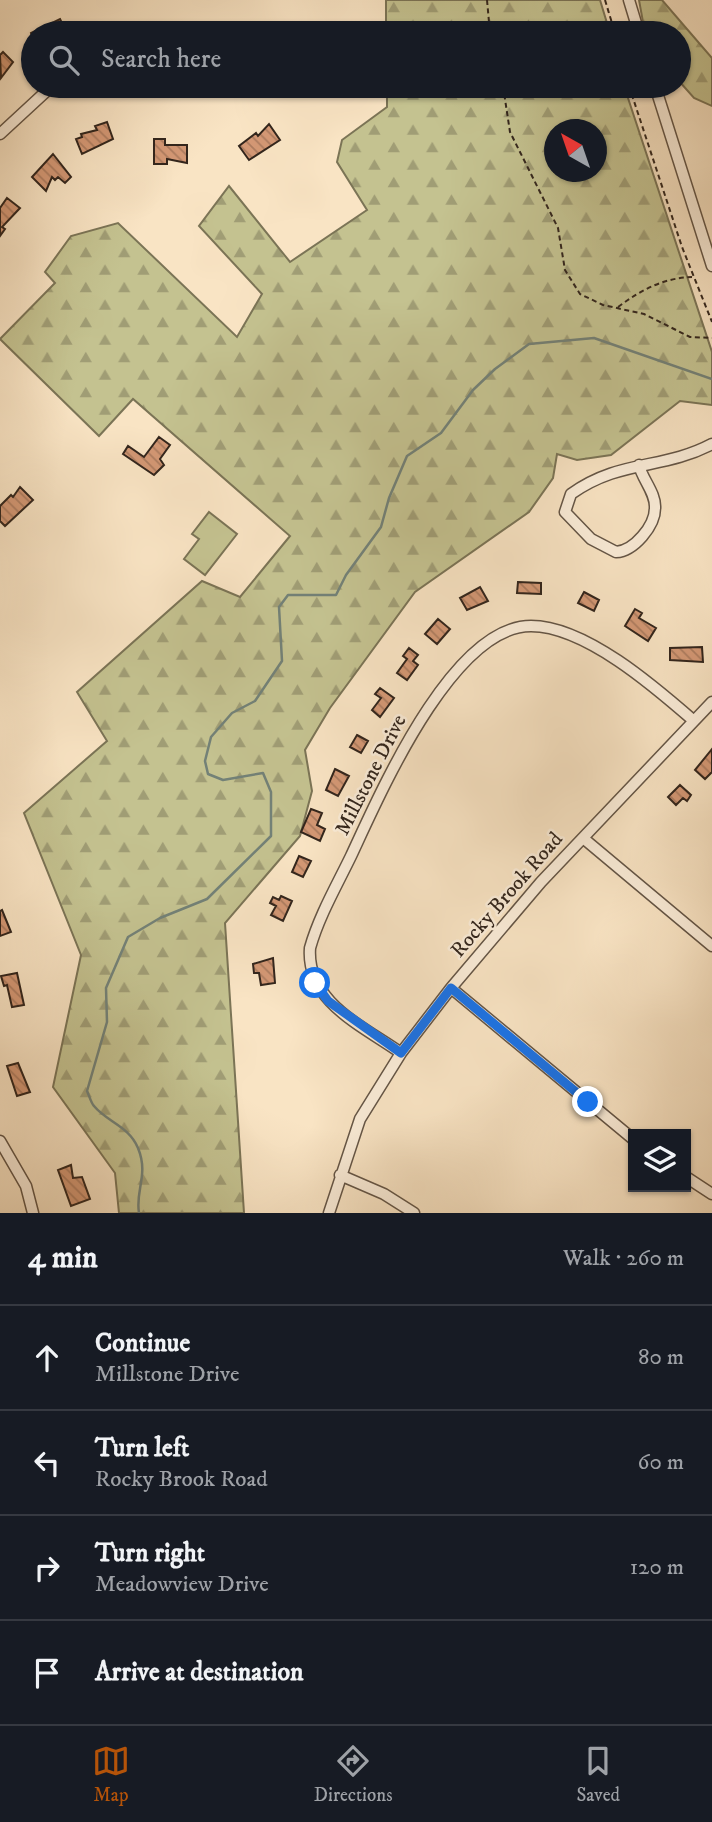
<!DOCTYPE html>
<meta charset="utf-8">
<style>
:root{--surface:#171b24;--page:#20242c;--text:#f1f3f6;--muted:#9ea1a6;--line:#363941;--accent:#b45309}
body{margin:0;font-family:"IM FELL DW Pica",serif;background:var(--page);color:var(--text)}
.controls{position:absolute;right:21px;bottom:21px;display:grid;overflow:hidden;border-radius:0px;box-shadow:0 2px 5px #0004}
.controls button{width:63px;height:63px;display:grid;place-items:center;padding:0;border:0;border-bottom:2px solid var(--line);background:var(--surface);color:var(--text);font:35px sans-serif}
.compass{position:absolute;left:544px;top:119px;width:63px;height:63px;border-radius:50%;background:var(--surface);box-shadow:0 2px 5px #0004;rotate:320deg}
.stop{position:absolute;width:21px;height:21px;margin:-16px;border:5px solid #1a73e8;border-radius:50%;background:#fff}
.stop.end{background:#1a73e8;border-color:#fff;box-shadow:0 2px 7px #0008}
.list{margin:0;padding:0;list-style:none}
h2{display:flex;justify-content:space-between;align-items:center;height:91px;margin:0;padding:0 28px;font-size:30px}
h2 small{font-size:23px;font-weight:400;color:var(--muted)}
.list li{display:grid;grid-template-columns:46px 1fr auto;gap:21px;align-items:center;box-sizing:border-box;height:105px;padding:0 28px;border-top:2px solid var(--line)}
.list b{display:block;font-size:26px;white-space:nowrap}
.list p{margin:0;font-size:23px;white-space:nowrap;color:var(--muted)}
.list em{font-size:23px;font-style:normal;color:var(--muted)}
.icon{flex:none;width:38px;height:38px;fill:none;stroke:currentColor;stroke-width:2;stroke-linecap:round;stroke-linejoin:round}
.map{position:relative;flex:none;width:712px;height:1213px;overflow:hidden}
.search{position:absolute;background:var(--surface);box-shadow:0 2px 5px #0004;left:21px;right:21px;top:21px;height:77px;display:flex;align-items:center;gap:18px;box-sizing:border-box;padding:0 24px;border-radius:38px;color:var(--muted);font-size:26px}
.sheet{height:511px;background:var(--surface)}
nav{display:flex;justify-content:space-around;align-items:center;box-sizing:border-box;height:98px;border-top:2px solid var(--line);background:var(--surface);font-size:19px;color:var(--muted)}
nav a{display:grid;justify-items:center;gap:4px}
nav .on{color:var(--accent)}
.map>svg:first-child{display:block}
.grass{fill:#c4c290;stroke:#7b7456;stroke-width:2}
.forest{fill:url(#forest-firs);stroke:#7b7456;stroke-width:2;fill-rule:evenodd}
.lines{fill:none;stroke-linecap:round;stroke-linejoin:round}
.stream{stroke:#738177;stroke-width:2.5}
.building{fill:url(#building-back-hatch);stroke:#32251c;stroke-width:2}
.minor-casing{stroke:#645546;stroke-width:13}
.path{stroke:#32251c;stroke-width:2;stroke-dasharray:5 3.5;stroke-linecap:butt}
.minor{stroke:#fbedd9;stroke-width:10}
.route{stroke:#1a73e8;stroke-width:9}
.labels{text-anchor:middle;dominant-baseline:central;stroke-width:5;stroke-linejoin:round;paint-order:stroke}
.street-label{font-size:21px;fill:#32251c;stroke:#fbedd9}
</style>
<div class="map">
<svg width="712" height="1213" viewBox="0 0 712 1213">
<defs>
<pattern id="forest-firs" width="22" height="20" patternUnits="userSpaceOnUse" patternTransform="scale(1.75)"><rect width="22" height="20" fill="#c4c290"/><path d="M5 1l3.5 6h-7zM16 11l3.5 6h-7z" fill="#a09d75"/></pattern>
<pattern id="building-back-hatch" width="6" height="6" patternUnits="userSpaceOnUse" patternTransform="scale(1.75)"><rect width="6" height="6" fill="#d49875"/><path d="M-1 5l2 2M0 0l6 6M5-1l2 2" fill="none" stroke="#ad7c5f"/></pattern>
</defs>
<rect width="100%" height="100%" fill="#f9e4c4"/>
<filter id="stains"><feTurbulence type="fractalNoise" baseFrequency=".00286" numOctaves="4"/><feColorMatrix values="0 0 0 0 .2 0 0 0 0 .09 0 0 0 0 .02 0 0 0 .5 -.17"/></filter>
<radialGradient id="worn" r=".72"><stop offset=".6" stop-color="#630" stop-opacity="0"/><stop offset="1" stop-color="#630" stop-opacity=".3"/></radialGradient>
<path class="grass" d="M209 512 237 534 205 575 184 559 199 539 192 534Z"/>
<path class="forest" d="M386 0H600L610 33H386Z
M639 0H662L712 58V106L694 98 679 81V33H645Z
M387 86H624L712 352V405L680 401 611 455 577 460 557 454 553 478 529 512 415 592 330 708 305 750 312 791 300 836 225 923 244 1213H119L115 1173 53 1087 81 955 24 813 107 741 77 692 202 581 240 597 290 536 133 399 99 436 0 339 55 283 45 272 71 236 118 223 237 337 262 294 199 226 229 186 290 262 367 210 337 162 342 140 387 107ZM554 130H596V172H554Z"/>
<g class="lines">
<path class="stream" d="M139 1213C135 1190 149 1175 138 1148 129 1126 107 1122 94 1106 91 1103 89 1095 87 1091L107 1022 106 988 128 937 160 918 207 899 271 836V792L263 773 223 780 208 774 205 761 211 737 232 713 255 701 282 661 279 607 288 595H336L346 575 381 527 389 498 407 456 441 433 473 390 495 369 529 344 594 338 712 379"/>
</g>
<path class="building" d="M60 19 66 32 33 33V39L31 33Z
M3 52 13 62 1 78 0 55Z
M107 122 113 139 82 154 76 139 82 137 81 134 97 130 95 126Z
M269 124 280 140 249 160 239 146 256 133 258 136Z
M154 139H165V145H187V163L167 159V164H154Z
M53 154 71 177 65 183 58 177 55 180 52 177 46 191 32 177Z
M7 198 20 208 2 227 5 229 0 236V208Z
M159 437 170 445 160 459 164 465 154 475 123 454 128 446 144 457Z
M20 487 33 500 5 526 0 521V506L11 495 13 497Z
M518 582 541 583V594L517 593Z
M480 587 488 601 467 610 460 598Z
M584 592 599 600 594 611 578 603Z
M635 609 642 613 639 618 656 628 648 641 625 626Z
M438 619 450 629 437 644 425 634Z
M702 647 703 662 670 660V648Z
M409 648 418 655 413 661 418 665 407 680 397 673 407 659 403 656Z
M380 688 394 698 380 717 372 710 381 698 375 694Z
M357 735 368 741 361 753 350 747Z
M712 749V772L705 779 695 770Z
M335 769 349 776 338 796 326 790Z
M680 785 691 795 687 801 683 798 676 805 668 797Z
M311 809 322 813 317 825 325 829 320 841 301 832Z
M299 856 311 861 303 877 292 872Z
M281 896 292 901 283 921 271 915 276 906 270 903 273 897 279 900Z
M2 910 11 932 0 936V911Z
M273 958 275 983 261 985 259 973H254L253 964Z
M17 973 24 1005 12 1007 7 985 4 986 1 976Z
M18 1063 30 1092 17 1096 7 1066Z
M71 1165 73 1178 82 1177 90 1199 71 1206 58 1170Z"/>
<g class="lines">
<defs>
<path id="minor" d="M629 0 639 33
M655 86 712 266
M0 134 52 86
M639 465C642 479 656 493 655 508 655 526 634 551 616 552L591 539 565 512 571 494C620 459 663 470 712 444
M583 838 712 946
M451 988 633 1139
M401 1053C363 1026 306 1002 310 948 319 916 337 885 351 856 380 794 452 626 531 626 585 626 655 687 694 721
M0 1141 26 1186 33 1213
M340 1175 384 1194 414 1213
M686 1177 712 1194
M329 1213 360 1119 401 1053 451 988 541 882 712 702"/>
</defs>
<use href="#minor" class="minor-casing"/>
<path class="path" d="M487 0 490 33
M605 0 615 33
M503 86 510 132 558 228 565 270 580 294 603 305 644 314 690 337 712 338
M629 86 682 247 712 322
M618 307C641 290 663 278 692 277"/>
<use href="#minor" class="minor"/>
</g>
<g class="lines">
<path class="route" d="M315 983 328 1001 401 1053 451 988 588 1102"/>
</g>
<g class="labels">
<g class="street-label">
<text transform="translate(371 775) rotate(-63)">Millstone Drive</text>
<text transform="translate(507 895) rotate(-49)">Rocky Brook Road</text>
</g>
</g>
<rect width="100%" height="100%" filter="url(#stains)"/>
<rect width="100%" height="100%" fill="url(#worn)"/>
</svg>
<div class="controls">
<button><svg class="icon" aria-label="layers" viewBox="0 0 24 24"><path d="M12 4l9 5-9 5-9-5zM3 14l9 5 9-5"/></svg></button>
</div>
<svg class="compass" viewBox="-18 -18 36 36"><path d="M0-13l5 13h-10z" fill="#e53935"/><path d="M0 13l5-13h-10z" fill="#9ea1a6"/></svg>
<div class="stop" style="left:315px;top:983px"></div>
<div class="stop end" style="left:588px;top:1102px"></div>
<div class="search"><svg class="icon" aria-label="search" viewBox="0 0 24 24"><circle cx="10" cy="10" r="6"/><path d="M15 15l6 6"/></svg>Search here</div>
</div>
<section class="sheet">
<h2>4 min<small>Walk · 260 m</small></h2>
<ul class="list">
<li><svg class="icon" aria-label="ahead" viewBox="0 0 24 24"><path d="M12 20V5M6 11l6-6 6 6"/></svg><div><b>Continue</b><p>Millstone Drive</p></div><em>80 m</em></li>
<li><svg class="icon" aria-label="left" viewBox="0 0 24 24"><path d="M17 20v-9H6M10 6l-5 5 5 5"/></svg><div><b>Turn left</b><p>Rocky Brook Road</p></div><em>60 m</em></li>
<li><svg class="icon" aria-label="right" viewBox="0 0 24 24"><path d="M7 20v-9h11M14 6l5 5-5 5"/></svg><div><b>Turn right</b><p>Meadowview Drive</p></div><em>120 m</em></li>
<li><svg class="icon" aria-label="arrive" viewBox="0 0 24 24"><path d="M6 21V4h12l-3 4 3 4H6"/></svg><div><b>Arrive at destination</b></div></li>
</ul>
</section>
<nav>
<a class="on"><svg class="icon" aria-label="map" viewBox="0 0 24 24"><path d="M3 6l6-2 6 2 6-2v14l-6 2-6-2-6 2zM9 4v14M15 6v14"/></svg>Map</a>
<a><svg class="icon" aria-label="directions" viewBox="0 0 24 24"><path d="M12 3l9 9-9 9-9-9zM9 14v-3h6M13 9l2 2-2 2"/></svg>Directions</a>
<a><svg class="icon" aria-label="saved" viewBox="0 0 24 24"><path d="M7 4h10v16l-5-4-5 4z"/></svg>Saved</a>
</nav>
